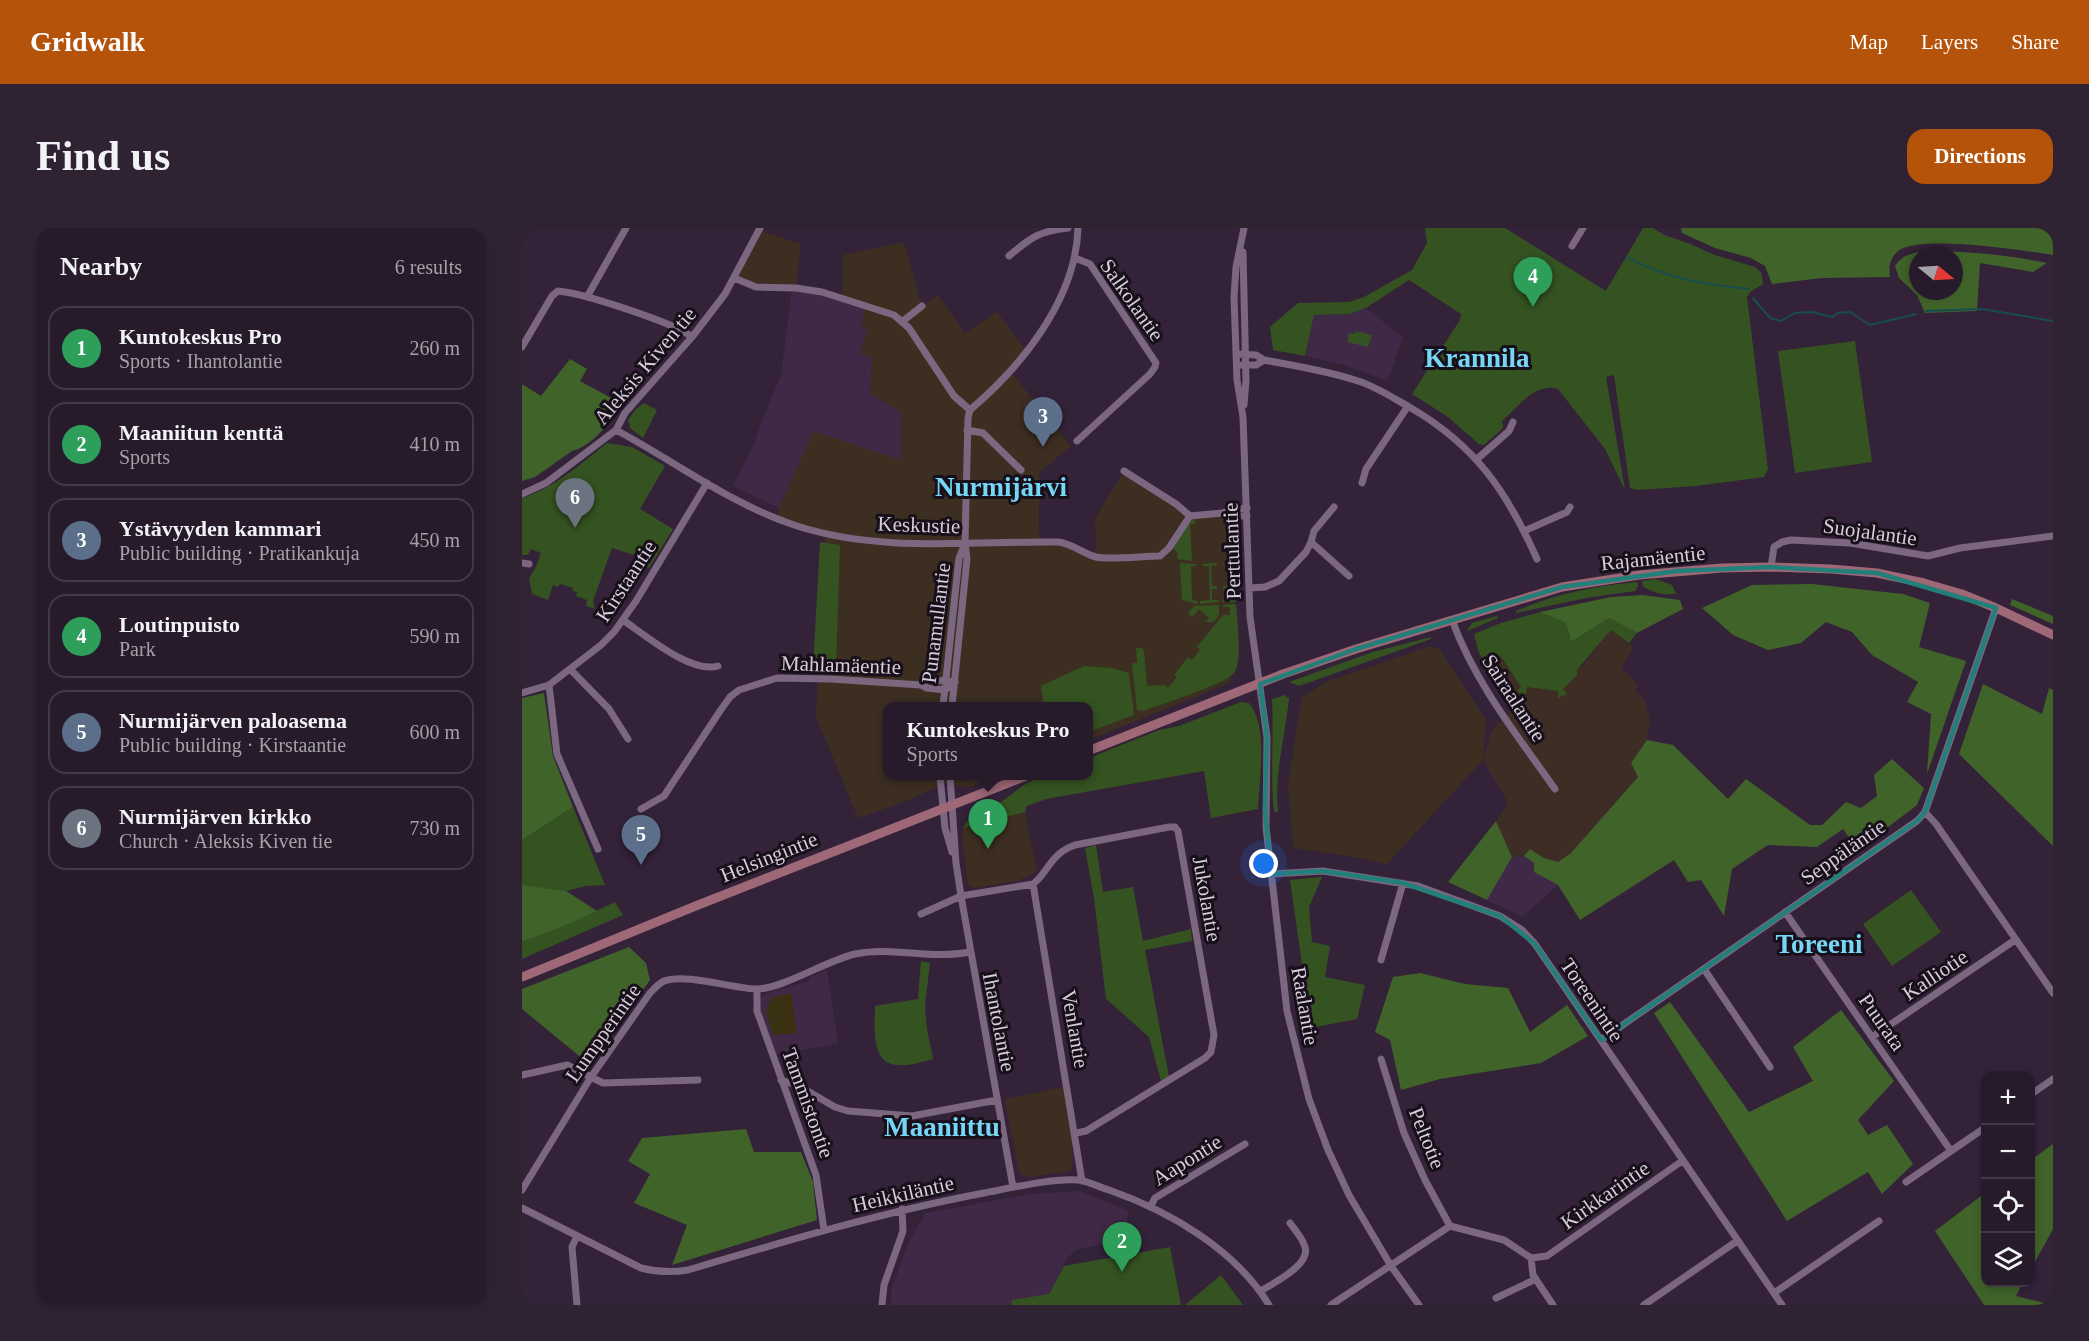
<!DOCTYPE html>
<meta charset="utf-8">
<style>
:root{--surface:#271a2b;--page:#2f2333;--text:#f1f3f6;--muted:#a4a1a9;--line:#433847;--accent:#b45309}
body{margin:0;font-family:"Times New Roman",serif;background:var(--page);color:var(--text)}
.controls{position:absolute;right:18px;bottom:18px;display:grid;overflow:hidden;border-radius:12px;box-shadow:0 3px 9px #0003}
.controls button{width:54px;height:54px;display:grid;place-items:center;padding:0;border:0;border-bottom:2px solid var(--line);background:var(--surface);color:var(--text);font:30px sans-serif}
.compass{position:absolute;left:1387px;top:18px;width:54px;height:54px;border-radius:50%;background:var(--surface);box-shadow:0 3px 9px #0003;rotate:108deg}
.you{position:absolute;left:742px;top:636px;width:21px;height:21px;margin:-15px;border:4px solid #fff;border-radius:50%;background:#1a73e8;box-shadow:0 0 0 9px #1a73e833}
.badge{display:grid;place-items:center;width:39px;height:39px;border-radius:50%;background:var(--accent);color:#fff;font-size:20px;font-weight:700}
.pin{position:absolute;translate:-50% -50px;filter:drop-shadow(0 2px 3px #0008)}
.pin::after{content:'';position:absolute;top:32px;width:21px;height:18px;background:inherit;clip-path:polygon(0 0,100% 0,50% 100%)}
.popup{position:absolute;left:361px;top:474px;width:210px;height:78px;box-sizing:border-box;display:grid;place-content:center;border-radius:12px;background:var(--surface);filter:drop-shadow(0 2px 4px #0005);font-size:20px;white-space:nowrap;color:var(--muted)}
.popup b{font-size:22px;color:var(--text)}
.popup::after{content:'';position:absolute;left:50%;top:100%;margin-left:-12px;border:12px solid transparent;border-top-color:var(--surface)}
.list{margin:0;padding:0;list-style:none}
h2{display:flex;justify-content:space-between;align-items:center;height:78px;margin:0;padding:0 24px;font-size:26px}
h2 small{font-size:20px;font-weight:400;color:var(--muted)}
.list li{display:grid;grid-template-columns:39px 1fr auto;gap:18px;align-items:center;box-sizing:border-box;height:84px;margin:0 12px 12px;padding:0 12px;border:2px solid var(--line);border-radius:18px}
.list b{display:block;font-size:22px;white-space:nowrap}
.list p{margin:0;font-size:20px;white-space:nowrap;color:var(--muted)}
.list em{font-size:20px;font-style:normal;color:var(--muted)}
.icon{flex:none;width:33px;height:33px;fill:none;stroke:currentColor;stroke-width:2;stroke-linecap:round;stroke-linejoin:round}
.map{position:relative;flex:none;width:1531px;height:1077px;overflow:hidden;border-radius:18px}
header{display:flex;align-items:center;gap:36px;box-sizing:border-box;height:84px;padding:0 30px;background:var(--accent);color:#fff}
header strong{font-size:28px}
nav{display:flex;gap:33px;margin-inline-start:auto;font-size:21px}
.intro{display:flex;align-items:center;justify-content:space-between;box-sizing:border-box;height:144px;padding:0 36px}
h1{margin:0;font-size:42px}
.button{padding:15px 27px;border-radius:18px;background:var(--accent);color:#fff;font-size:21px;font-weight:700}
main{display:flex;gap:36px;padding:0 36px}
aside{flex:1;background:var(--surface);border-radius:18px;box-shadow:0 3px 9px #0003}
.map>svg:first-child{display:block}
.commercial{fill:#3d2e22}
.built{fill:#402946}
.medical{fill:#3e2d24}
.green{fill:#355321}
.forest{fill:#40632a;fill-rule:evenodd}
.sand{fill:#393111}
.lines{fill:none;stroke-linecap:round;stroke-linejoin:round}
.stream{stroke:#174d51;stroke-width:2}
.minor{stroke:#7c6781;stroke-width:7}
.major{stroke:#9e6876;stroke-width:9}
.marked{fill:none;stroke:#237f79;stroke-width:4.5;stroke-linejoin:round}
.labels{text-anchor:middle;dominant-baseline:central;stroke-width:6;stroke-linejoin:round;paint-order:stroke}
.street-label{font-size:21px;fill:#d8ccdb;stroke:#170f19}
.district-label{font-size:27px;font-weight:bold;fill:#76d6f5;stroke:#170f19}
</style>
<header>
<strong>Gridwalk</strong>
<nav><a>Map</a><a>Layers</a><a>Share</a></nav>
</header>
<div class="intro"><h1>Find us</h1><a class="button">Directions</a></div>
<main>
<aside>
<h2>Nearby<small>6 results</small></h2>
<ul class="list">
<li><span class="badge" style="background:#2e9e5b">1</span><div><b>Kuntokeskus Pro</b><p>Sports · Ihantolantie</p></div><em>260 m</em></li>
<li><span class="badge" style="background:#2e9e5b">2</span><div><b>Maaniitun kenttä</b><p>Sports</p></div><em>410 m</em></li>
<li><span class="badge" style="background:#5c6f8a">3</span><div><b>Ystävyyden kammari</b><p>Public building · Pratikankuja</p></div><em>450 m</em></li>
<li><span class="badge" style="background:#2e9e5b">4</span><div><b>Loutinpuisto</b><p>Park</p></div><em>590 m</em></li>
<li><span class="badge" style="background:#5c6f8a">5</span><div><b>Nurmijärven paloasema</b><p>Public building · Kirstaantie</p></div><em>600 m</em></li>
<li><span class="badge" style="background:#6b7280">6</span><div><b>Nurmijärven kirkko</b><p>Church · Aleksis Kiven tie</p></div><em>730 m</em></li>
</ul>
</aside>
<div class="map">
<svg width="1531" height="1077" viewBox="0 0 1531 1077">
<rect width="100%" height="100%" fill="#342239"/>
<path class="commercial" d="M237 2 279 16 274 60 234 59 212 50Z
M382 14 400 78 416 67 443 105 475 84 505 124 488 143 549 218 517 245V306L521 314H539L574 328 573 290 602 243 668 288 708 285 714 422 708 455 567 512 566 478H366V548H478L446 560 424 555 387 572 336 590 294 489 303 306 255 290 257 280 290 202 379 231V184L348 166 350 132 338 126 345 100 339 98 343 78 320 71 321 27Z
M909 418 917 421 964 492 961 532 865 636 827 628 771 620 766 556 780 469 804 454Z
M503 584 515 644 495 653 453 660 446 657 440 611 441 600Z
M542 859 550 912 551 938 548 943 506 949 497 945 483 871Z"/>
<path class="built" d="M270 60 343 78 339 98 345 100 338 125 350 131 348 166 379 184V232L291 203 257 280 211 258 232 216 242 187 259 148Z
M844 80 881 109 867 149 863 152 822 137 783 128 792 87 828 86Z
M1002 628 1013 635 1012 644 1036 657 1000 689 965 672 990 629Z
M305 742 316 815 251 828 235 784 239 770 245 765 284 754 290 748Z
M558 963 606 983 604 1011 554 1022 545 1030 527 1066 491 1072 489 1077H368L370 1059 388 1011 404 985 509 966Z"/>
<path class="medical" d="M1089 402 1112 419 1099 440 1117 457 1113 462 1122 471 1128 492 1125 512 1109 535 1116 549 1049 625 1036 634 1022 630 1008 621 1002 628 990 629 974 593 986 575 961 532 970 502 989 483 977 463 964 437 980 427 1037 459 1063 435Z"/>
<path class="green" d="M903 0H983L1084 63 1121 0H1131L1142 7 1166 15 1190 26 1233 39 1239 44 1241 56 1228 64 1225 69 1246 241 1242 249 1174 258 1115 262 1108 260 1092 147 1084 149 1103 262 1083 221 1036 161C1013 154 995 180 980 193L981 200 962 217 957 216 926 189 890 166 938 92 939 86 887 52 844 80 828 86 792 87 783 128 751 122 748 99 776 75 827 74 842 69 890 42 905 15Z
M834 103 850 107 846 119 825 114 827 105 833 106Z
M1333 113 1350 234 1273 245 1256 123Z
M122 175 135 182 121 210 108 200 106 192 113 182Z
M85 215 110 219 143 238 118 281 151 301 127 340 120 337 122 330 90 320 71 373 73 381 64 378 65 372 54 368 55 364 50 363 51 360 38 356 36 359 31 357 26 372 10 366 7 350 13 341 19 325 9 321 6 327H0V270C32 260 59 236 85 215Z
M672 291 673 296H668L670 333 656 331 655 324 651 321 666 296Z
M700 291H711L713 333H702L707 332 705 293 700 292Z
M298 314 318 317 314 441 291 440Z
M658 335 674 336V338H669L670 372 675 373V376L660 372Z
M695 335V337L689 338 690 358H695V361H690V372H697V374L678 376V373L688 372 687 338H681V336Z
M700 335H713L714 374H701V371H708L707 360 701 361V358L707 357V337Z
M1134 351 1150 357 1154 365C1145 369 1128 364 1121 358L1120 353Z
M1115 354 1116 358 1113 363 1064 370 994 385V383C1033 366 1073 358 1115 354Z
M714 376C715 392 721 433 712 445 704 456 637 477 621 483L615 482 610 436 615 434 614 420H620L622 423 625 458 643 457 646 460 655 449 652 447 666 429 670 432 678 422 675 419 701 387H708V379H701V377Z
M697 377V387L692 394H683L687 390 677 381 670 389 666 385 672 378Z
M1018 384 1044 395 1049 414 1087 390 1115 405 1107 415 1089 402 1055 442V447L1041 461 1045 466 1036 470V463L1005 459 1004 466 994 464 999 459 979 428 964 437 957 425 952 406 979 395Z
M975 388 976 390 945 403 950 395Z
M909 409V411L777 458 767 454 851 424Z
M562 438 590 440 607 445 612 487 567 504 566 478H522L519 458Z
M763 467 767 471C763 509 752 546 756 584H752C748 547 752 509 750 471Z
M719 474 727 475C747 499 737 551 736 581L689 590 682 543 524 571 505 578 503 584 441 600C454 577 467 584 483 571 496 562 507 551 524 548 537 545 553 548 566 548L567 530 637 502 657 498Z
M51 579 83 657 64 658 44 663 0 658V612Z
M574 617 581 664 611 659 621 713 669 701 670 713 623 722 647 849 639 853 627 809 584 771 572 670 563 620Z
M800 649 787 679 790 714 808 718 803 749 843 757 835 791 789 800 768 652Z
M1389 662 1419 704 1370 738 1341 696Z
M93 674 101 687 0 731V714L42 698Z
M399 733 408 735 403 778 405 801 411 831C400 834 388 838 377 837 348 837 353 798 353 778L396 771Z
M648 1019 659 1077H489L490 1072 527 1066 542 1038Z
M699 1047 721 1077H663Z"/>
<path class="forest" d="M1159 0H1531V27C1504 23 1394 5 1375 24 1367 32 1367 39 1368 49L1300 50 1250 56 1243 38 1229 30 1193 20 1160 5Z
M1404 23C1446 23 1485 27 1525 35L1511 44 1458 35 1455 83 1403 85 1395 67 1377 50 1373 38C1381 26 1391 25 1404 23ZM1396 27H1432V63H1396Z
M48 131 65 141 58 153 102 177C89 192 70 219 50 223L13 249 0 253V156L19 168Z
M1290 356 1381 366 1408 375 1397 419 1444 433 1405 546 1409 486 1385 474 1396 454 1350 427 1330 404 1304 394 1279 415 1246 422 1211 407 1180 380 1230 357Z
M1120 367 1158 372 1161 381 1115 405 1087 390 1049 414 1044 395 1018 384 1089 369Z
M1490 371 1531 388V396L1488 377Z
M1461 456 1520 486 1527 460 1531 462V618L1437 526Z
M22 465 31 528 51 579 0 612V470Z
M1125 512 1151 517 1206 571 1224 551 1288 597H1300L1324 574 1339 580 1355 568 1352 547 1370 531 1402 560 1395 577 1336 622 1321 601 1295 619 1246 617 1210 641 1202 688 1179 652 1166 654 1152 632 1058 692 1036 657 1012 644V635L1002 628 1008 621 1022 630 1036 634 1049 625 1116 549 1109 535Z
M974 593 990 629 965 672 926 654Z
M0 657 44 663 75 683 42 698 0 714Z
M107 719 124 735 128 752 67 836 0 781V761Z
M898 745 943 756 986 760 1008 804 1045 777 1066 808 1019 835 918 851 879 862 868 812 853 804 871 749Z
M1148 774 1227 884 1291 853 1271 819 1319 782 1372 853 1336 892 1346 907 1365 897 1391 936 1360 966 1346 944 1265 993 1132 785Z
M224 901 232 924H279L291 954 295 992 150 1037 165 997 112 975 128 946 106 933 120 910Z
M1531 916V1001L1509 1041V932Z
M1463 965 1464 1054 1501 1055 1494 1068 1531 1077H1462L1413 1003Z"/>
<path class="sand" d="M269 765 275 805 251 807 244 783 249 770Z"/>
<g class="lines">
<path class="stream" d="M1105 29C1142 50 1185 57 1227 61
M1231 70 1248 90 1259 93 1273 85 1290 84 1310 89 1316 85 1328 84 1348 97 1394 86
M1404 83 1460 81 1531 93"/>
<path class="minor" d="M722 0 714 39 712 69 715 152 721 189 728 389 745 509 744 599 765 783 787 871 806 922 827 967 869 1038 897 1077
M1050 18 1061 0
M721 24 724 152 722 177
M487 28C509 9 518 3 546 0
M553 30 568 36 634 135 633 139 628 146 555 213
M212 50 234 59 274 60 300 64 372 87 387 100 432 168 448 182
M65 69 104 0
M381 93 400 78
M0 119 30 68 36 63C60 65 151 94 170 109
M714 126 734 127 742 132C774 138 806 143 836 153 855 159 871 170 889 180 954 218 985 264 1015 331
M719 137H734L742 132
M94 202C154 234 210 277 275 298 359 325 449 313 536 314 550 315 561 326 574 329 588 332 622 328 638 328L647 320 668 288 700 285 712 281 725 280
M445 202 461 205 499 242
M955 231 987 203 991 194
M602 243 654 276 668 288
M840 255 844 241 886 178
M0 266 24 255 94 202 103 185 170 109 203 66 238 0
M700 285 712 288H725
M1002 303 1045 284 1048 279
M789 314 827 348
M0 335 7 336
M1249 339 1252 319 1260 314 1269 312 1328 315 1406 328 1438 320 1531 308
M728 360 743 359 757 353 784 324 789 314 792 303 812 279
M101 392C123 407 169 446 196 438
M930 392C953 455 995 507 1033 561
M49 442 87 481 106 511
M27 457 35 526 76 621
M399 457 406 452 427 453
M0 465 27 457 79 417 92 404 114 373 185 255
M421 478 437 330 442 318
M430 478 445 331 443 315 446 190 448 182C500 138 554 71 556 0
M418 548 423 600 430 624
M428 548 434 635 439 668 491 959
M119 581 142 568 198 483 208 469 217 462 255 450 309 451 399 457 405 460 423 462 433 454
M1403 584 1414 596 1531 765
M749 646 801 643 896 658 978 688 1000 702 1013 716 1260 1077
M511 656 560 953
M1263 684 1429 923 1464 899
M399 686 439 668 511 656C521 649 525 638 533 630 539 623 545 620 553 617L647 599H653L656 603 692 807 689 824 683 830 564 903 554 905
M859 732 881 655
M1182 741 1248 839
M235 761V783L294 947 302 1002
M1350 809 1493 712
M1079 812 1395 593 1403 584 1474 380
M859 831 882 905 903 952 928 998
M0 847 45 837 81 855 176 852
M259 852 277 858 313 879 326 883 390 888 475 872
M1508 867 1531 851
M1384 954 1429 923
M0 962 69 849 128 765C132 761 136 756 142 753 163 745 209 760 233 761 259 762 305 732 333 726 370 718 409 732 447 724
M628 979 633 970 723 916
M0 980 119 1040C135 1044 149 1045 166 1042 264 1013 361 984 462 965 488 960 531 950 556 952 566 953 577 959 587 962 647 983 713 1021 747 1077
M55 1008 50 1019 55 1077
M1009 1030 1011 1047 1031 1077
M739 1063C751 1055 789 1037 783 1019 781 1011 773 1002 768 995
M1252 1065 1357 993
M974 1070 1014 1051
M360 1077 362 1057 381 1003 380 981
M809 1077 928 998 982 1012 1009 1030 1025 1028 1160 933
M1122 1077 1215 1013"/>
<path class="major" d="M566 523 761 446 834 421 1040 359 1117 347 1200 340 1249 339 1309 341 1355 345 1402 355 1440 366 1474 380 1531 407
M0 749 176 677 504 548"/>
</g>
<path class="marked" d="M1249 339 1355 345 1474 380 1403 584 1395 593 1079 812 1013 716 978 688 881 655 801 643 749 646 743 581 745 509 738 456 834 421 1040 359 1155 343Z"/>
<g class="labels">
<g class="street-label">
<text transform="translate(610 72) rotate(55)">Salkolantie</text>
<text transform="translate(123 138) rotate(-50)">Aleksis Kiven tie</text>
<text transform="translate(397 297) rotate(2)">Keskustie</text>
<text transform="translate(1348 304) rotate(8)">Suojalantie</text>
<text transform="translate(710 323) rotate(-92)">Perttulantie</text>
<text transform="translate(1131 330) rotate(-6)">Rajamäentie</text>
<text transform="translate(104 353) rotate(-57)">Kirstaantie</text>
<text transform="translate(414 395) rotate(-83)">Punamullantie</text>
<text transform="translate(319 437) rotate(2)">Mahlamäentie</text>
<text transform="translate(992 470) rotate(57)">Sairaalantie</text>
<text transform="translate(1321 624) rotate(-35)">Seppäläntie</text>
<text transform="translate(247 629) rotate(-22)">Helsingintie</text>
<text transform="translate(685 671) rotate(80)">Jukolantie</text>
<text transform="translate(1413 747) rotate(-34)">Kalliotie</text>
<text transform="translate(1070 772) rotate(56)">Toreenintie</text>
<text transform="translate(783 778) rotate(80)">Raalantie</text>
<text transform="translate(477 794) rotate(79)">Ihantolantie</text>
<text transform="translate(1360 794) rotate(55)">Puurata</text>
<text transform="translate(553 801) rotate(80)">Venlantie</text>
<text transform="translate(81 805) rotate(-55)">Lumpperintie</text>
<text transform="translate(286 875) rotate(70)">Tammistontie</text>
<text transform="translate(905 910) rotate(68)">Peltotie</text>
<text transform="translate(665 932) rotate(-32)">Aapontie</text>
<text transform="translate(381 966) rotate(-13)">Heikkiläntie</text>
<text transform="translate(1083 967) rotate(-35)">Kirkkarintie</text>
</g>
<g class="district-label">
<text x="955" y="130">Krannila</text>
<text x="479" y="259">Nurmijärvi</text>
<text x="1297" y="716">Toreeni</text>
<text x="420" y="899">Maaniittu</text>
</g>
</g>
</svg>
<div class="controls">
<button>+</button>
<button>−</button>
<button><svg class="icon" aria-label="locate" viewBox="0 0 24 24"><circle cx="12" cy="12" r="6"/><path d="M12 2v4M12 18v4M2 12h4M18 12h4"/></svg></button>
<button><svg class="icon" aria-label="layers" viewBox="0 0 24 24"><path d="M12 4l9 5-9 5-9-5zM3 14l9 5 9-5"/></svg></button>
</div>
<svg class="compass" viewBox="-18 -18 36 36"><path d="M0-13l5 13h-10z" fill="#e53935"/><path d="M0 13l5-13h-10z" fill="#a4a1a9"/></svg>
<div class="you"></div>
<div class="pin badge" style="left:466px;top:621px;background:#2e9e5b">1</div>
<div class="popup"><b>Kuntokeskus Pro</b>Sports</div>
<div class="pin badge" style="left:600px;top:1044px;background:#2e9e5b">2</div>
<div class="pin badge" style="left:521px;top:219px;background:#5c6f8a">3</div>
<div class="pin badge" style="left:1011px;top:79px;background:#2e9e5b">4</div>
<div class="pin badge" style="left:119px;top:637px;background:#5c6f8a">5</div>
<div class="pin badge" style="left:53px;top:300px;background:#6b7280">6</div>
</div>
</main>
